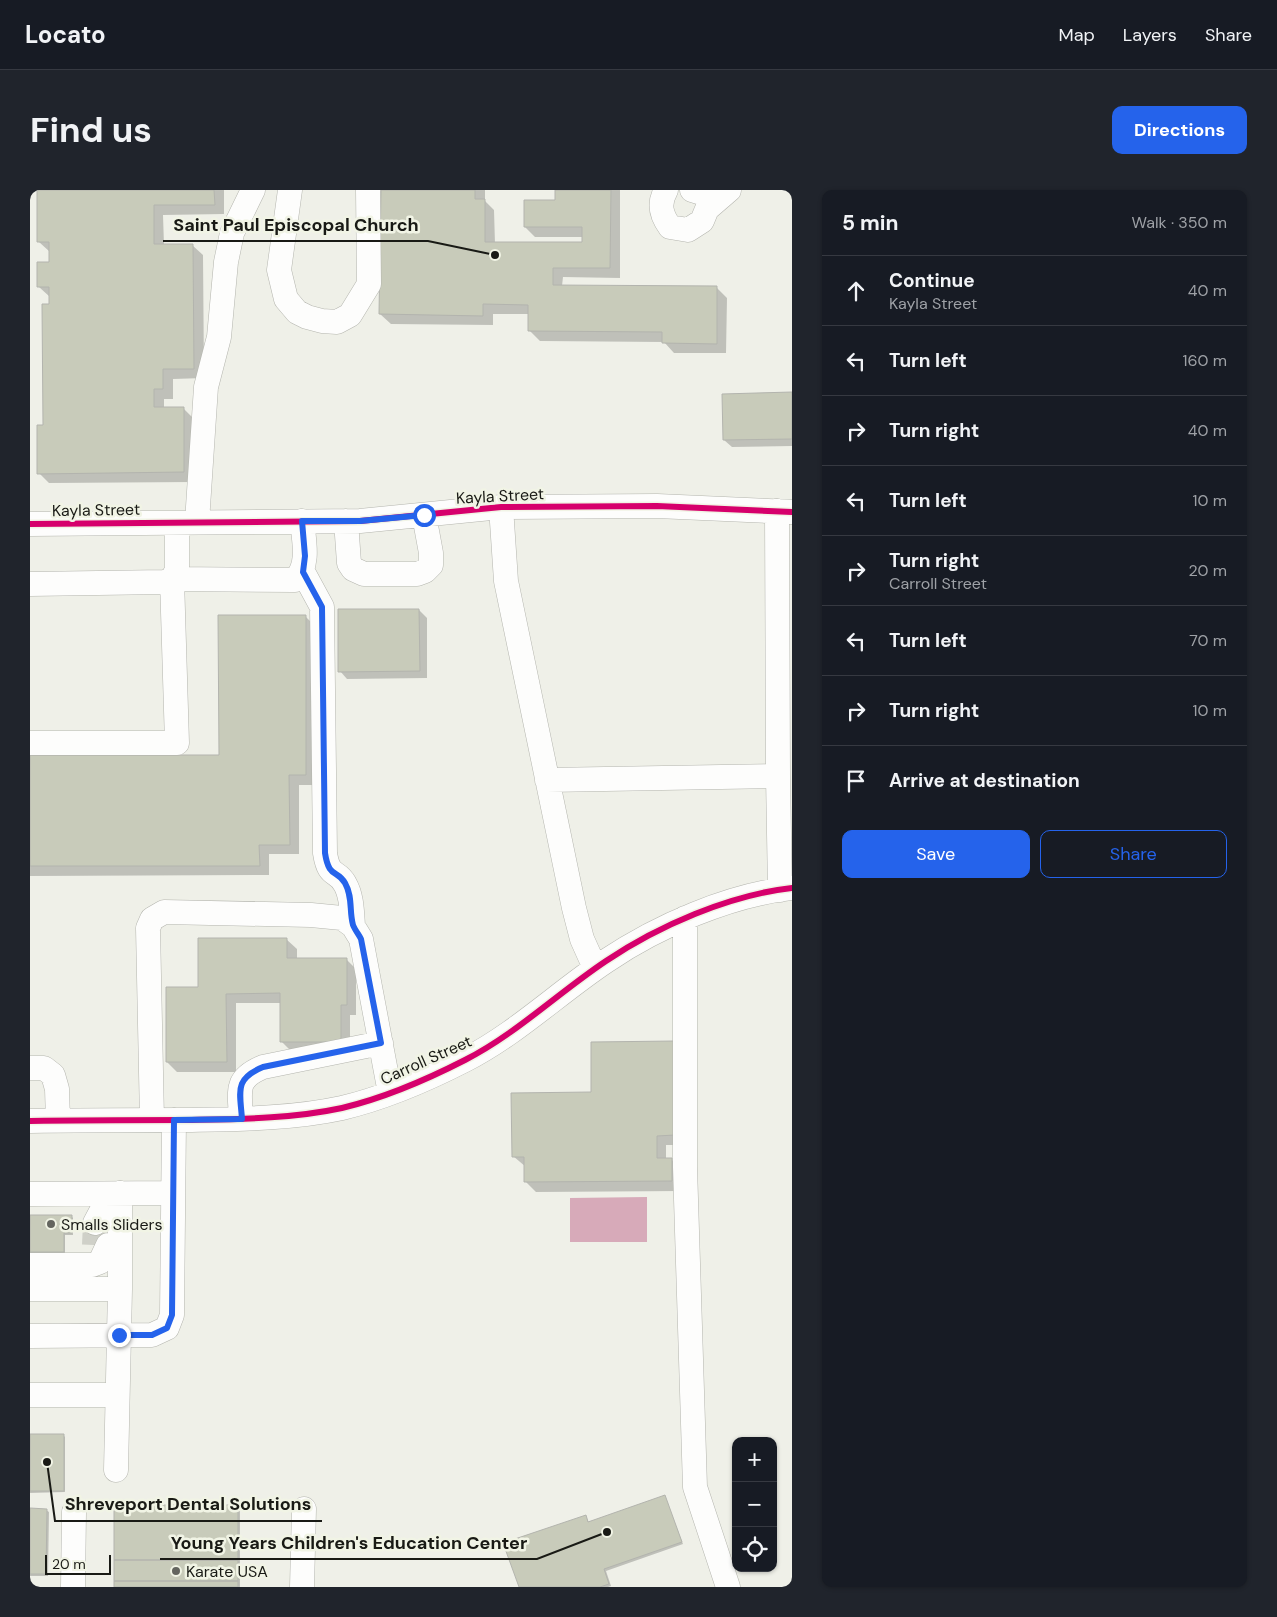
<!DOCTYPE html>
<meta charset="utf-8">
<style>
:root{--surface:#171b24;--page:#20242c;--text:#f1f3f6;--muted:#9ea1a6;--line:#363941;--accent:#2563eb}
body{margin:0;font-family:"DM Sans",sans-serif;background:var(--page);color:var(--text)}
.controls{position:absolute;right:15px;bottom:15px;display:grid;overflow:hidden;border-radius:10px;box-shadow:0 1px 4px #0004}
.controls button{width:45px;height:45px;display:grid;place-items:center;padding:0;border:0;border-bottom:1px solid var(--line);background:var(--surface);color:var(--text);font:25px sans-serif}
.scale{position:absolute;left:15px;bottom:12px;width:66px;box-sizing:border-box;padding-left:5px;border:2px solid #191a15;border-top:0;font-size:14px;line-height:18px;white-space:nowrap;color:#191a15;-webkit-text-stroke:4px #f1f4e5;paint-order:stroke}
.stop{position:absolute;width:15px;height:15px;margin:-11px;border:4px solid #2563eb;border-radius:50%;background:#fff}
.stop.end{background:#2563eb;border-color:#fff;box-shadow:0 1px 5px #0008}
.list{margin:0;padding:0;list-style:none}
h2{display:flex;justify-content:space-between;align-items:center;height:65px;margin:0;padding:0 20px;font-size:21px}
h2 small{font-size:16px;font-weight:400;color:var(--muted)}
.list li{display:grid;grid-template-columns:32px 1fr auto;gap:15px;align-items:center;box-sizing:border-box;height:70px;padding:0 20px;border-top:1px solid var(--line)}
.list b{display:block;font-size:19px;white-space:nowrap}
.list p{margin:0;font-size:16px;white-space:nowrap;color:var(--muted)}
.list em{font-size:16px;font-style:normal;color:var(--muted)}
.actions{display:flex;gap:10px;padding:15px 20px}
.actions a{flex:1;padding:11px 0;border:1px solid var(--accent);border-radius:10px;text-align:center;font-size:18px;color:var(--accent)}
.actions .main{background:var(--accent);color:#fff}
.icon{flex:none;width:28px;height:28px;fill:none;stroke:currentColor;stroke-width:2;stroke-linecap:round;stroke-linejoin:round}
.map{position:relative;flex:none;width:762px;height:1397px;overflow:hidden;border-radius:10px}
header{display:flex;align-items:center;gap:30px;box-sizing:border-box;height:70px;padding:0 25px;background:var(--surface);border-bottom:1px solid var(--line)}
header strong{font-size:24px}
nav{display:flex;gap:28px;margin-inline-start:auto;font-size:18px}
.intro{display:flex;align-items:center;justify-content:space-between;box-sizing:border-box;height:120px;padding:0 30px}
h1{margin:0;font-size:35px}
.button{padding:12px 22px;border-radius:10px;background:var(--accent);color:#fff;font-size:18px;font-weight:700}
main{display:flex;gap:30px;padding:0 30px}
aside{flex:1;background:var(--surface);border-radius:10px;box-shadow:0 1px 4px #0004}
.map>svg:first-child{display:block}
.water{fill:#d7aab9}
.shadow{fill:#0003}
.building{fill:#c8cbba;stroke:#b3b4ae}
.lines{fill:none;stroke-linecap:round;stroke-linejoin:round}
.minor-tunnel{stroke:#cfd0c8;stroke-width:24;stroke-dasharray:24 12;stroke-linecap:butt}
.minor-casing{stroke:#b4b5ae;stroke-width:25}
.minor{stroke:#fdfdfc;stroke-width:24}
.cycleway-casing{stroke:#f1f4e5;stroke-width:9}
.cycleway{stroke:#d6006c;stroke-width:6}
.route{stroke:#2563eb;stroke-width:6}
.poi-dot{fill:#64655f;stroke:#f1f4e5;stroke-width:2}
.labels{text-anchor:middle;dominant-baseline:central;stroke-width:5;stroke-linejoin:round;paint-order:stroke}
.street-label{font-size:16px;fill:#191a15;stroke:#f1f4e5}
.poi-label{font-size:16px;fill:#191a15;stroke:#f1f4e5;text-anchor:start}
.leader{fill:none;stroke:#191a15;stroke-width:2}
.callout-dot{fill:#191a15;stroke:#f1f4e5;stroke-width:2}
.callout-label{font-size:18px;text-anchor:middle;font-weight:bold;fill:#191a15;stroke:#f1f4e5;stroke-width:5;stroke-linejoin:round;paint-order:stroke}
</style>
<header>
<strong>Locato</strong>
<nav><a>Map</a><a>Layers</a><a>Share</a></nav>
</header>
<div class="intro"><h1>Find us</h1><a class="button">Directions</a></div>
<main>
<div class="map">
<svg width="762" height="1397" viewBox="0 0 762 1397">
<rect width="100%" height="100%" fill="#eff0e8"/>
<path class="water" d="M617 1007V1052H540V1008Z"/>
<path class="shadow" d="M8 0H194V24L133 25 134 55H162L173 65 174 188 143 189V209H134V218H153L163 228 164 292 19 293 9 283 14 236 20 115V107L9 97 20 74V62L9 52Z
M352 0H455V11L464 20 465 54 553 53V47H505L495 37 526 11V0H590V88L533 87 532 96 687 98 697 108 696 163H644L634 152 510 151 499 140 500 124H463V135L361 134 350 124Z
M762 203V256L702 257 694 250Z
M389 420 397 428V488L317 489 310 481Z
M275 426 285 436 286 595H269V664H239V685L0 686V567L190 566Z
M256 749 267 759V769H316L326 779V825H320V861H261L251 851V813H206V882H147L137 872 169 798Z
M562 853 655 955H636V969H641L651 980 652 1001 506 1002 496 992V977L483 966 562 904Z
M0 1026H41L43 1028V1045H35V1064H0Z
M0 1245H33L35 1247V1302L0 1303Z
M635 1307 653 1354 576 1381 581 1396 578 1397H491L556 1326 559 1333Z
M208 1317 210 1319V1397H85Z
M0 1320H16L19 1322 18 1386H0Z"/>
<path class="building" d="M7 0H184L185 15H124V54H163L164 179H133V199H124V217H154V282L7 284V235H13L12 114H19V97H7V72H19V52H7Z
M351 0H445V9H455V52H552V37H494V10H525V0H581L580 78H523V95L687 96V154L632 153V142L498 141V115L453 114V126L349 124Z
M762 202V249L693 250 692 204Z
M308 419H389L390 481 308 482Z
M188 425H276V585H259L260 655H229L230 676H0V565H189Z
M168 748H257V768H317V815H311V852H250V803L196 804 197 872H136V797H168Z
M645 851V945L627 946V968H642V991L494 992V967H482L481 903 561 902V852Z
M0 1025H42V1043H34V1062H0Z
M0 1244H34V1301H0Z
M635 1305 652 1352 574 1379 579 1394 570 1397H489L473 1353 556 1325 558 1332Z
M84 1315H208V1370H84Z
M0 1318 17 1319 16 1384H0Z
M84 1370H208V1391H84Z
M84 1391H208V1397H84Z"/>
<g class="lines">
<path class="minor-tunnel" d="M64 1055 65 1033"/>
<defs>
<path id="minor" d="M260 0 249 80 256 109 267 122 277 127 292 131 307 132 320 125 339 94 338 0
M636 0C628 14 631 25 640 37L658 40 672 31 677 19 699 0
M662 0 688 8
M471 317 476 391 544 718 552 749 565 778
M747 321 748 586
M316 331 319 373 323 379 334 384H387L395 381 401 375V363L394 325
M167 332 176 197 189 147 196 72 202 43 223 0
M0 334 330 331 471 317 627 316 762 322
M273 382 292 417 295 663C299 689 307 679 315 694 322 706 322 722 323 736
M0 394 135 392 142 389 147 380V333
M0 553H147L142 389 265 390C280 375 274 351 272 331
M517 590 748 586 750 700
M655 728V977L665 1297 698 1397
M0 878H14L23 885 27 899 28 930
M211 929C210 901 204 889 233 877L351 853
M122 930 118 738 122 729 134 722 281 725 312 728 323 736 331 749 360 903
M0 931C52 930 104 930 156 930 208 929 261 929 312 918 354 908 396 890 435 870 486 844 528 803 576 771 628 736 699 705 762 698
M90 1003V1099
M0 1004 143 1003
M65 1033 73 1018
M0 1075H62L70 1072 78 1055
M0 1099H90L86 1280
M0 1146 122 1145 137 1138 142 1125 144 930
M0 1205H87
M43 1397 44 1322
M272 1397 274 1319"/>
</defs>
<use href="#minor" class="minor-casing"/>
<use href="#minor" class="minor"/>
<defs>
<path id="cycleway" d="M0 334 330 331 471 317 627 316 762 322
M0 931C52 930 104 930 156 930 208 929 261 929 312 918 354 908 396 890 435 870 486 844 528 803 576 771 628 736 699 705 762 698"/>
</defs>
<use href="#cycleway" class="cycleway-casing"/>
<use href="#cycleway" class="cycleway"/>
</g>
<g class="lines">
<path class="route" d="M89 1145H122L137 1138 142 1125 144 930 212 929C210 901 204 889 233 877L351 853 331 749C329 745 325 740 323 735 319 721 323 707 315 693 307 679 299 689 295 663L292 417 273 382 275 366 272 331H330L394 325"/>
</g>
<g class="poi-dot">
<circle cx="21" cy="1034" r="5"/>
<circle cx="146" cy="1381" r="5"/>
</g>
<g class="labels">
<g class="street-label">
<text transform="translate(470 306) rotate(-3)">Kayla Street</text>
<text transform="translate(66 320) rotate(-1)">Kayla Street</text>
<text transform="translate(396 870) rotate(-24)">Carroll Street</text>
</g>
<g class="poi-label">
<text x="31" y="1034">Smalls Sliders</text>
<text x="156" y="1381">Karate USA</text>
</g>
</g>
<path class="leader" d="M465 65L398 51H133M17 1272L25 1331H292M577 1342L507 1369H130"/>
<g class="callout-dot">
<circle cx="465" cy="65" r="5"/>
<circle cx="17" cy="1272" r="5"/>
<circle cx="577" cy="1342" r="5"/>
</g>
<g class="callout-label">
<text x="266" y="41">Saint Paul Episcopal Church</text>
<text x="158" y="1320">Shreveport Dental Solutions</text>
<text x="319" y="1359">Young Years Children's Education Center</text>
</g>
</svg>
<div class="controls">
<button>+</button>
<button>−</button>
<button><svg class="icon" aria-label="locate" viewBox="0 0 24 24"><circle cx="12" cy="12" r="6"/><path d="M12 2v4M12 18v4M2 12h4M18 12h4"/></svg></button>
</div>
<div class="scale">20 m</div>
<div class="stop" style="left:394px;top:325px"></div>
<div class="stop end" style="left:89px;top:1145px"></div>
</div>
<aside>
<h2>5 min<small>Walk · 350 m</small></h2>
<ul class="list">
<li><svg class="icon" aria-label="ahead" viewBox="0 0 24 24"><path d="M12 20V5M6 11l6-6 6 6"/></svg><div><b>Continue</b><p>Kayla Street</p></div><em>40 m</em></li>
<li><svg class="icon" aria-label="left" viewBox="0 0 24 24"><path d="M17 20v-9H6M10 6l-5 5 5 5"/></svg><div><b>Turn left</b></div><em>160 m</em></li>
<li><svg class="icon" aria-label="right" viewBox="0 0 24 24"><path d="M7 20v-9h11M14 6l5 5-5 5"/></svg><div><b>Turn right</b></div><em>40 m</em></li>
<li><svg class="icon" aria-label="left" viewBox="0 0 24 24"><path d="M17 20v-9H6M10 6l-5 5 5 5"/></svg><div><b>Turn left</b></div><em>10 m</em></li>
<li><svg class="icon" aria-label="right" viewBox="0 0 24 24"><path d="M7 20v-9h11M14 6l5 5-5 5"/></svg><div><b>Turn right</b><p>Carroll Street</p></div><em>20 m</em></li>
<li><svg class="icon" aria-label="left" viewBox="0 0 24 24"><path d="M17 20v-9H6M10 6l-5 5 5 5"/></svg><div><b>Turn left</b></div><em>70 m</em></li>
<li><svg class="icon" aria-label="right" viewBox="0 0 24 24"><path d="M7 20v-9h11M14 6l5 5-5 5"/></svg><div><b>Turn right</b></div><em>10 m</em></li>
<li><svg class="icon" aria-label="arrive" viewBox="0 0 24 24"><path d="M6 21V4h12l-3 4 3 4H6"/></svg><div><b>Arrive at destination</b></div></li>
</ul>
<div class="actions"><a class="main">Save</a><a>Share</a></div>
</aside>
</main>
